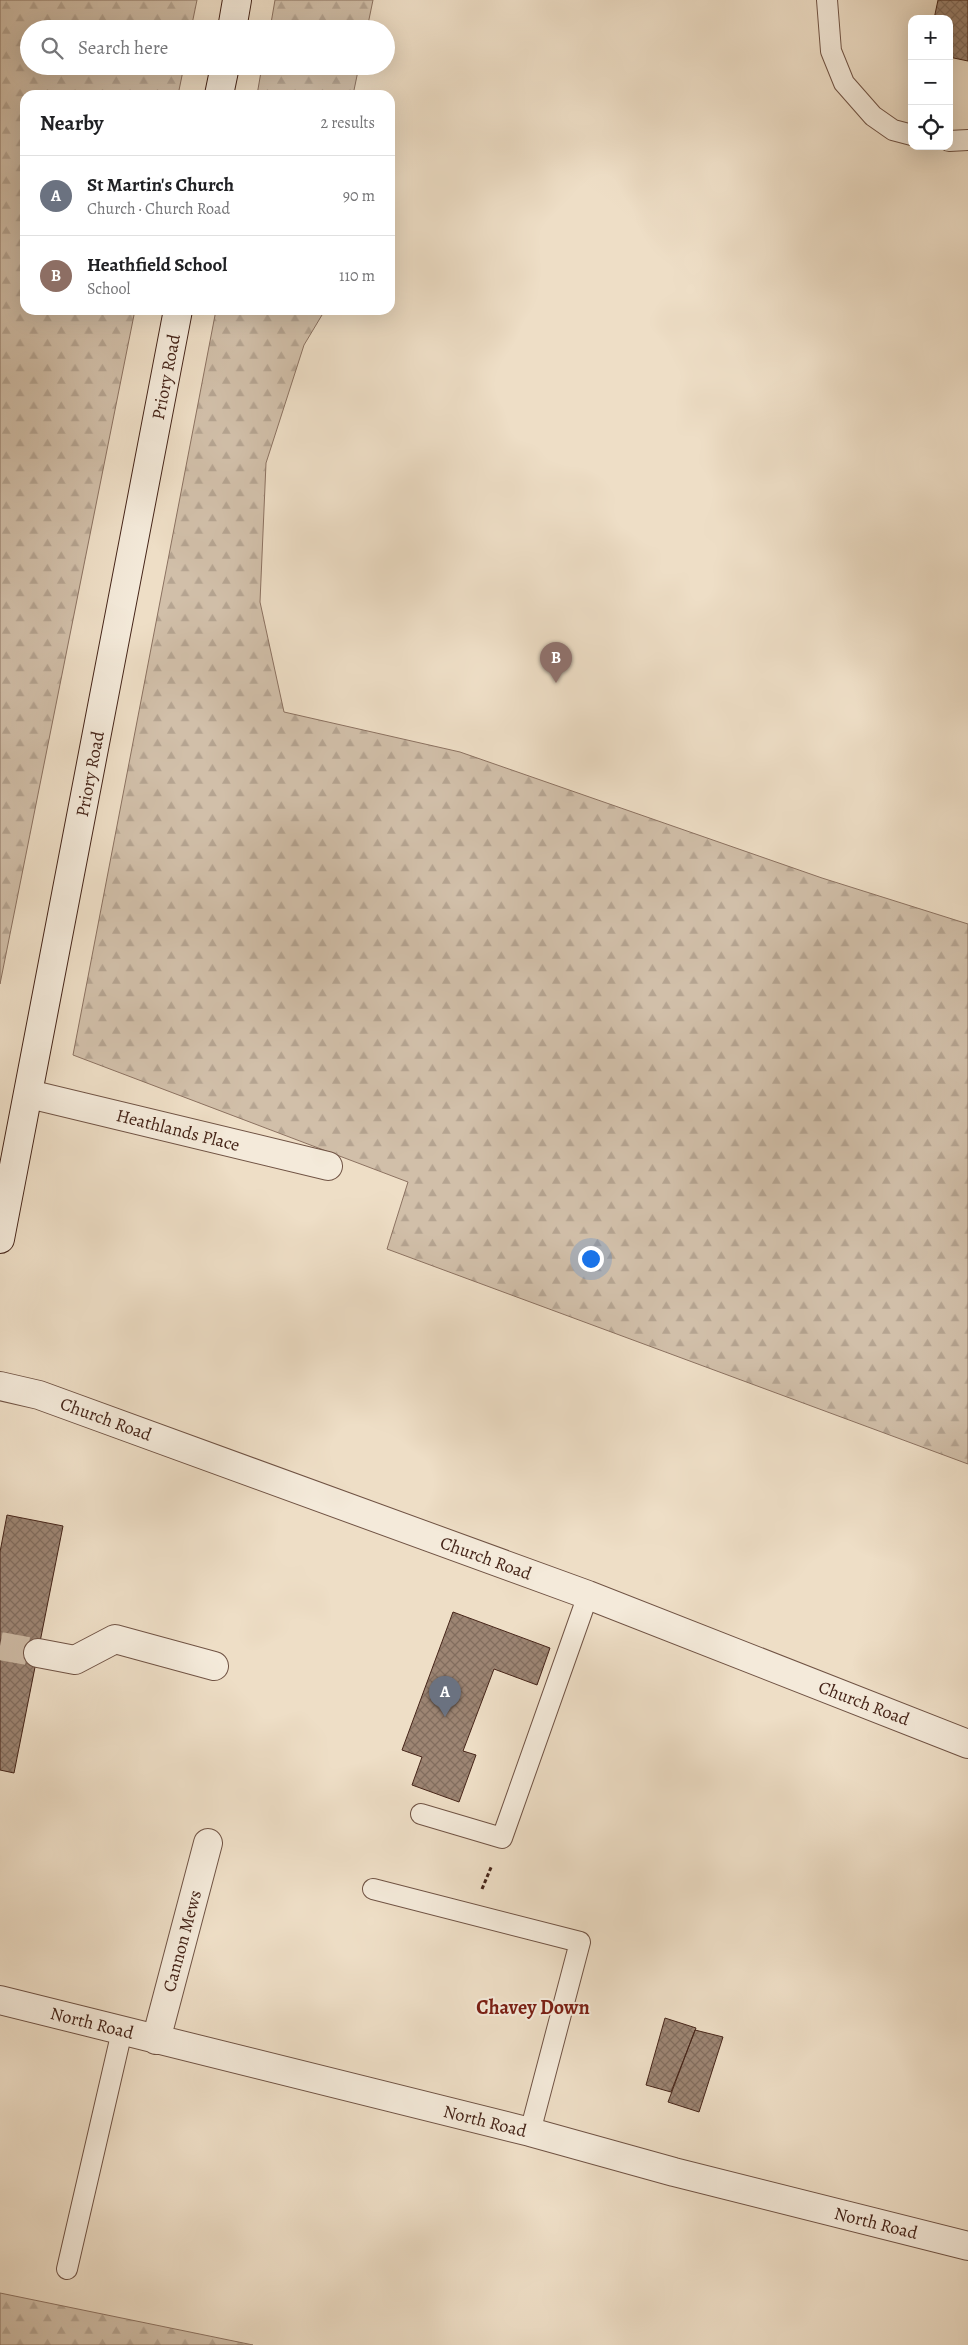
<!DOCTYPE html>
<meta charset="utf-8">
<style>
:root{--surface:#fff;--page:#f6f6f6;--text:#202124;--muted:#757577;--line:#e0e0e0;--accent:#111827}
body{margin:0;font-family:Alegreya,serif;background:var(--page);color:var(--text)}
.controls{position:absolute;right:15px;top:15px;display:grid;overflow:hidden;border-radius:10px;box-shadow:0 5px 20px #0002}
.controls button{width:45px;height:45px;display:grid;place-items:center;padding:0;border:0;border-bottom:1px solid var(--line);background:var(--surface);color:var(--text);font:25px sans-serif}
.you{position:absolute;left:590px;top:1258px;width:18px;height:18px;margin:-12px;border:4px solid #fff;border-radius:50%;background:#1a73e8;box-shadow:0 0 0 8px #1a73e833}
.badge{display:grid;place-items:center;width:32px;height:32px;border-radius:50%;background:var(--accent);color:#fff;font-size:16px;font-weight:700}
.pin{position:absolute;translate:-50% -41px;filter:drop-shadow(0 1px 2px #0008)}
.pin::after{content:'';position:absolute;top:26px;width:18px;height:15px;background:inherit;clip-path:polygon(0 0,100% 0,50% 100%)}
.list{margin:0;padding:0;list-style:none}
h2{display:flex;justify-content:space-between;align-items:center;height:65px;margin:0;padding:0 20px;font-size:21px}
h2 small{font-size:16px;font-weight:400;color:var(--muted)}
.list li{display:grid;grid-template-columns:32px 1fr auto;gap:15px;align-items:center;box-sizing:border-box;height:80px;padding:0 20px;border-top:1px solid var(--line)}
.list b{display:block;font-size:19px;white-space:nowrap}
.list p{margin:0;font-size:16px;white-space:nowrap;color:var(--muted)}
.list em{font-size:16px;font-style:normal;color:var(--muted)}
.icon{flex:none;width:28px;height:28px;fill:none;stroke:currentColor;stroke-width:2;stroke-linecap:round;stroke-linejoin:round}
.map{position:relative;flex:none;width:968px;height:2345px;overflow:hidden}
.search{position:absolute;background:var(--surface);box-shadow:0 5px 20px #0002;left:20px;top:20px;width:375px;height:55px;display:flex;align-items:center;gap:12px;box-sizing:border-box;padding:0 18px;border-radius:28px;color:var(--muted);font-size:19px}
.panel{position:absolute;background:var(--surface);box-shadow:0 5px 20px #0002;left:20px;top:90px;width:375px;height:225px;border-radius:15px}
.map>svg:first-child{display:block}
.forest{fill:url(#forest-firs);stroke:#8c7261}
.building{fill:url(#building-cross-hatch);stroke:#462519}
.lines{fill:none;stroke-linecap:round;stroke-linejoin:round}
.street-tunnel{stroke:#ccb9a3;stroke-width:28;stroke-dasharray:28 14;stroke-linecap:butt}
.lane-casing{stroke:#705344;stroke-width:22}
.street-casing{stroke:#705344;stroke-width:30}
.secondary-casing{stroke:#462519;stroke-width:30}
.path{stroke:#462519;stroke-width:3;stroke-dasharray:4 2.5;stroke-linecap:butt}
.lane{stroke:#f4eada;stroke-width:20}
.street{stroke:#f4eada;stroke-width:28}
.secondary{stroke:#f4eada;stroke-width:28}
.labels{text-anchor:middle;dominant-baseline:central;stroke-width:4;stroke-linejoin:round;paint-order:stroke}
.street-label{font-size:18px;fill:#462519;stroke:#f4eada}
.quarter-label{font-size:20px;font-weight:bold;fill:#7a1f14;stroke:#f4eada}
</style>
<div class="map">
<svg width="968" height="2345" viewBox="0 0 968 2345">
<defs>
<pattern id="forest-firs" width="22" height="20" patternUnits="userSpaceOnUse" patternTransform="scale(1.25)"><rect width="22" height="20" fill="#d1bfa9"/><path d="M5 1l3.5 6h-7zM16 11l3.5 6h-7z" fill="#b5a491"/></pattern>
<pattern id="building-cross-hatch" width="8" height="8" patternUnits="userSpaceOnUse" patternTransform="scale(1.25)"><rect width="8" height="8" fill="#9d8573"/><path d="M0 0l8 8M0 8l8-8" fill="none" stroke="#826d5e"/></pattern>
</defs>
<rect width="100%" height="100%" fill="#eedec6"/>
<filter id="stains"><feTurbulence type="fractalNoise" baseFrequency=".004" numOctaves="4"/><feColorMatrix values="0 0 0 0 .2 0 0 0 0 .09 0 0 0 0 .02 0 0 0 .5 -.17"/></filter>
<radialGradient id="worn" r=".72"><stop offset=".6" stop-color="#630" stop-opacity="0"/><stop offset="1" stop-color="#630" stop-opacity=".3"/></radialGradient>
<path class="forest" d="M0 0H197L191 29H29V66H184L178 95H25V310H135L0 984Z
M275 0H373L367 29H270Z
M262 66H359L353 95H257Z
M216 310H325L304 345 266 463 260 602 284 712 460 752 822 878 968 924V1464L387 1249 408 1182 73 1055Z
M0 2293 253 2345H0Z"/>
<path class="building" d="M938 0H968V61L949 57V19H934Z
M7 1515 63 1526 14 1773 0 1770V1552Z
M453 1612 550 1648 537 1685 494 1669 463 1751 476 1755 459 1802 412 1785 422 1757 402 1750Z
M665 2018 696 2028 671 2092 646 2085Z
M695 2030 723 2037 699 2112 668 2102Z"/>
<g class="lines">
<path class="street-tunnel" d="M0 1646 38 1653"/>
<defs>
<path id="lane" d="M827 0 831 51 844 83 873 116 893 130 912 135
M949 141 968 140
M421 1814 502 1838 588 1595
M373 1889 580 1942 530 2132
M67 2269 122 2031"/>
<path id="street" d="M29 1094 328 1166
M0 1386 39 1395 588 1595 968 1744
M38 1653 75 1660 115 1639 214 1666
M0 2000 530 2132 674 2172 968 2246
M156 2040 208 1843"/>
<path id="secondary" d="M232 29 237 0
M219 95 225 66
M0 1239 178 310"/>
</defs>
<use href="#lane" class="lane-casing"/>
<use href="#street" class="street-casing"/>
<use href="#secondary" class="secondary-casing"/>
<path class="path" d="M482 1889 492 1865"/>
<use href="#lane" class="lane"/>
<use href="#street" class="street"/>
<use href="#secondary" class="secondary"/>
</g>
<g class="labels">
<g class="street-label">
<text transform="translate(166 377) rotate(-79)">Priory Road</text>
<text transform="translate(90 774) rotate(-79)">Priory Road</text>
<text transform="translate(178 1130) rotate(14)">Heathlands Place</text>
<text transform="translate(106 1419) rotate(20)">Church Road</text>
<text transform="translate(486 1558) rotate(20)">Church Road</text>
<text transform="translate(864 1703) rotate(21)">Church Road</text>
<text transform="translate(182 1941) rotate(-75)">Cannon Mews</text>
<text transform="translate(92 2023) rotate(14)">North Road</text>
<text transform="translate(485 2121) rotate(14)">North Road</text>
<text transform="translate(876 2223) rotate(14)">North Road</text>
</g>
<g class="quarter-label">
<text x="533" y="2007">Chavey Down</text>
</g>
</g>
<rect width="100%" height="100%" filter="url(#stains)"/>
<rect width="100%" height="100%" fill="url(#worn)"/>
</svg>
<div class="controls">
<button>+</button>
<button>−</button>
<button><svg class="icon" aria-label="locate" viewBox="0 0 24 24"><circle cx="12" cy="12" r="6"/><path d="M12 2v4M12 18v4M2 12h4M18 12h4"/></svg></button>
</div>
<div class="you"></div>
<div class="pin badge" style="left:445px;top:1717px;background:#6b7280">A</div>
<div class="pin badge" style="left:556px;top:683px;background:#8d6e63">B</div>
<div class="search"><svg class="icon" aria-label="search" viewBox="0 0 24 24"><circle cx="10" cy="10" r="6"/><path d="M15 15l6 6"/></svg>Search here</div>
<section class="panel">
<h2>Nearby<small>2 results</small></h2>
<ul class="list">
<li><span class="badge" style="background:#6b7280">A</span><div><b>St Martin's Church</b><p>Church · Church Road</p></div><em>90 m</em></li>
<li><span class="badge" style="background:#8d6e63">B</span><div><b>Heathfield School</b><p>School</p></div><em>110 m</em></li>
</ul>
</section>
</div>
